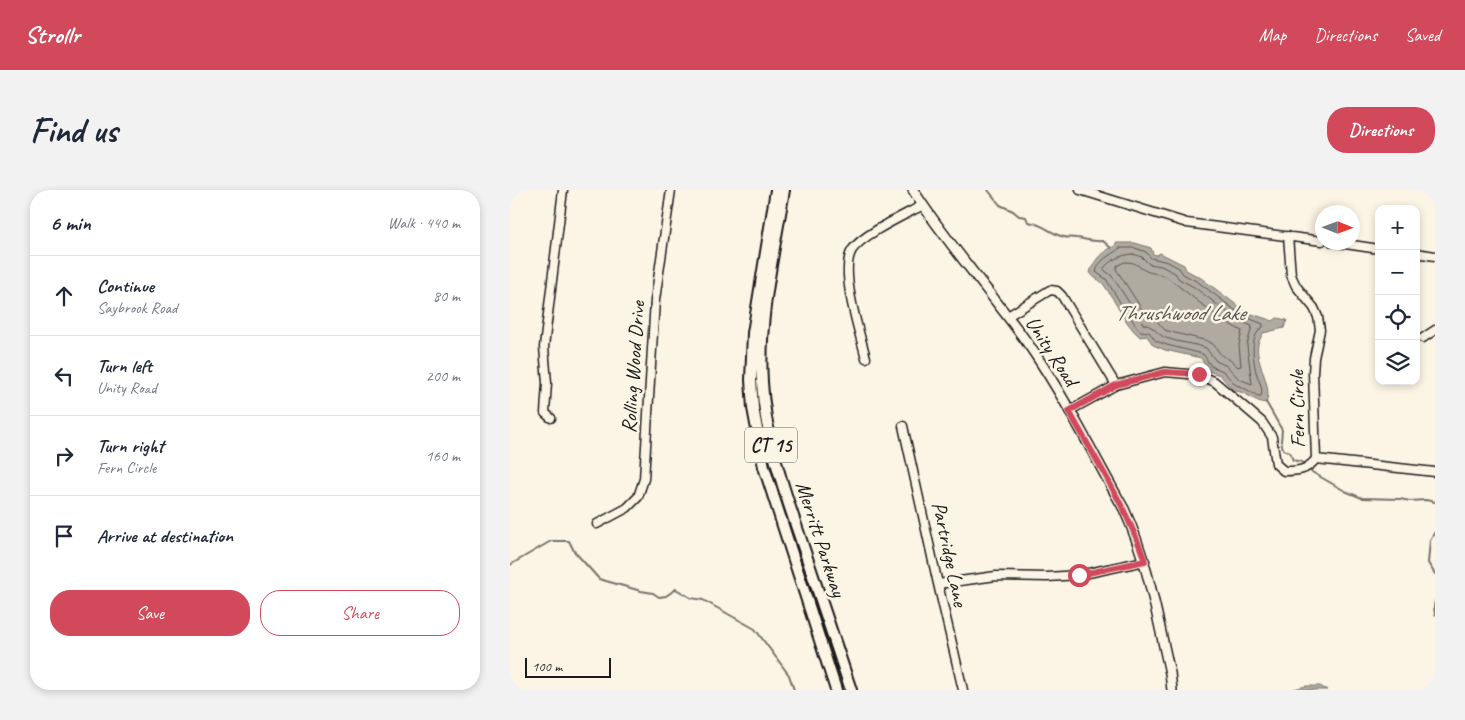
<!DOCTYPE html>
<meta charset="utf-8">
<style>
:root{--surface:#fff;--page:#f2f2f3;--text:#1f2937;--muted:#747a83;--line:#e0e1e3;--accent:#d1495b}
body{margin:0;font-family:Caveat,sans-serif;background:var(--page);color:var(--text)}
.controls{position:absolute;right:15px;top:15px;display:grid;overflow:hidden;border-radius:10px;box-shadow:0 2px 8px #0003}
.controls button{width:45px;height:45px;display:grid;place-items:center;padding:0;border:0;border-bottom:1px solid var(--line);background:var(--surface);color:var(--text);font:25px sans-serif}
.compass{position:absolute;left:805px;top:15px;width:45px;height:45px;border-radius:50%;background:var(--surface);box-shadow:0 2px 8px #0003;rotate:91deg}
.scale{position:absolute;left:15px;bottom:12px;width:86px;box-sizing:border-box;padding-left:5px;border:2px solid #1c1c1c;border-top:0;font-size:14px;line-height:18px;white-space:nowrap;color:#1c1c1c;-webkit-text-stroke:4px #fcf5e5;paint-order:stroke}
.stop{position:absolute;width:15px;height:15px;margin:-11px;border:4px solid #d1495b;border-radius:50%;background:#fff}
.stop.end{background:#d1495b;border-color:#fff;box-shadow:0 1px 5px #0008}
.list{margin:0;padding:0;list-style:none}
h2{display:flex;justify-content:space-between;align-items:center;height:65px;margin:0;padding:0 20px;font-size:21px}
h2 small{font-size:16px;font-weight:400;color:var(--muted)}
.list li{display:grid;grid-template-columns:32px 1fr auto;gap:15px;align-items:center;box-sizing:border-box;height:80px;padding:0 20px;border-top:1px solid var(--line)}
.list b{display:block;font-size:19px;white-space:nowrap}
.list p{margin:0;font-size:16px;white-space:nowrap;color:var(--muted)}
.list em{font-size:16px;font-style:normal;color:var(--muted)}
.actions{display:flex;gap:10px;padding:15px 20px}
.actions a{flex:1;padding:11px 0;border:1px solid var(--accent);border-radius:20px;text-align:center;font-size:18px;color:var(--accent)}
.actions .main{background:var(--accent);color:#fff}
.icon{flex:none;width:28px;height:28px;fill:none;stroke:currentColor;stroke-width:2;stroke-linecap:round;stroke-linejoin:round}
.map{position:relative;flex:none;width:925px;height:500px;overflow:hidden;border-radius:20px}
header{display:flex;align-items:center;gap:30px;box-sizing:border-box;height:70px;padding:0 25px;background:var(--accent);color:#fff}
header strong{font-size:24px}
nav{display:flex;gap:28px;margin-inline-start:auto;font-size:18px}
.intro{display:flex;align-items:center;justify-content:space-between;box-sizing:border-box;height:120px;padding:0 30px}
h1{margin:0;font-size:35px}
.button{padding:12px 22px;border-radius:20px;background:var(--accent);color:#fff;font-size:18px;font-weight:700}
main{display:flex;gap:30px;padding:0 30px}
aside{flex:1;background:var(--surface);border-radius:20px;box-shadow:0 2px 8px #0003}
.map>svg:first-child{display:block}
.water{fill:#b0aba1;stroke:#75726c}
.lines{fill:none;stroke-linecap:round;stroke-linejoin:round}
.shore{stroke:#575551;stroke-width:1}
.stream{stroke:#75726c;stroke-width:2}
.minor-casing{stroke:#1c1c1c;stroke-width:11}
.major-casing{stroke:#1c1c1c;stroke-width:12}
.highway-casing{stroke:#1c1c1c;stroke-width:14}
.minor{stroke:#fcf5e5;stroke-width:8}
.major{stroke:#fcf5e5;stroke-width:9}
.highway{stroke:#fcf5e5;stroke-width:10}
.route{stroke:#d1495b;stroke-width:6}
.labels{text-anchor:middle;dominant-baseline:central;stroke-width:5;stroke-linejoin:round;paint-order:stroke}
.shield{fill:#fcf5e5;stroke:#5f5d58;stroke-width:1}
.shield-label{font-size:20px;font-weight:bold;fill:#1c1c1c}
.street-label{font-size:21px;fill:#1c1c1c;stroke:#fcf5e5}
.water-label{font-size:22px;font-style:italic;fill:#575551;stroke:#fcf5e5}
</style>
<header>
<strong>Strollr</strong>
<nav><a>Map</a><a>Directions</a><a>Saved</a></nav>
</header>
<div class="intro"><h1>Find us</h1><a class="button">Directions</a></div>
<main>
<aside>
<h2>6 min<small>Walk · 440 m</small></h2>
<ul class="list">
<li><svg class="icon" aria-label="ahead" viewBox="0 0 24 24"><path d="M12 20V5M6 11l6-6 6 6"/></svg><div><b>Continue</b><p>Saybrook Road</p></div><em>80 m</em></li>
<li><svg class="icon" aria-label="left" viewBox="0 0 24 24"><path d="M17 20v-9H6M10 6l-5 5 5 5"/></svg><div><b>Turn left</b><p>Unity Road</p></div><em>200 m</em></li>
<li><svg class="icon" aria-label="right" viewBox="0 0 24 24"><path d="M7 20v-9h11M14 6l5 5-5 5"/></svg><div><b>Turn right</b><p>Fern Circle</p></div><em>160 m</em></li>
<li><svg class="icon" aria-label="arrive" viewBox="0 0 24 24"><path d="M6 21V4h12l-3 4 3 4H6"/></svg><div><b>Arrive at destination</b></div></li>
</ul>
<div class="actions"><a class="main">Save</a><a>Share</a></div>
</aside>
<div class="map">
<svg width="925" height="500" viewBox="0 0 925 500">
<rect width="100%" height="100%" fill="#fcf5e5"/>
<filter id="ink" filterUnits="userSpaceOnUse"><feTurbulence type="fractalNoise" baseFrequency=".02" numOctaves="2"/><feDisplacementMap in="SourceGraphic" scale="10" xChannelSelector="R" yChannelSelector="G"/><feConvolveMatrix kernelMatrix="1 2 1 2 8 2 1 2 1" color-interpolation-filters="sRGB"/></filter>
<g filter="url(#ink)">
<path class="water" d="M606 53H625L641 58 643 64 647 65 650 63 674 75 676 80 691 88 736 122 763 131 767 128 777 130 774 138 753 143C752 146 749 150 748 154 744 173 764 195 756 213 744 212 736 201 724 201L710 185 698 181 691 168 655 160 643 155 637 146 630 147C614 133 606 112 594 95 590 89 583 89 580 82 585 69 592 61 605 56Z
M796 496H810L817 500H780Z"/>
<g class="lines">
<path class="shore" d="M610 58H625L636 62 641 68 658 72 669 78 673 84 688 92 733 126 753 134V137C739 146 743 168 746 182 748 190 754 198 751 206H748L732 197 726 195 713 181 701 176 693 164 657 155 646 151 639 142 631 141 629 140 611 114 596 89 586 82C589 69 600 66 610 58Z
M623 64 632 67 639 74 651 76 665 83 669 89 684 97 729 131 742 136 737 155 742 194 729 189 717 176 706 171 696 158C683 153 669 153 656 148 645 144 647 137 633 134L602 86 593 79C601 69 611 65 623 64Z
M615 72C628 72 626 76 636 81 643 84 651 83 658 88 680 104 707 129 732 141L729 155 731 176 728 177 720 170 711 165 704 155 698 151 661 142 655 140 646 130 637 127 606 79 607 76Z"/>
<path class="stream" d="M478 0 490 15 503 21 509 26 516 27 518 32C532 33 541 44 554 47 557 48 562 47 566 48 577 49 581 52 593 51L601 58
M756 212 772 240 771 251 773 259 780 263 783 270 792 272 795 275
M800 281 835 301 852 308 890 309 900 311 916 310 925 312
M925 342 920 350 918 373 925 384
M0 375 41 351H59L64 361 89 389 131 401 143 403 149 407 156 406 166 399 181 408 193 410 245 439 279 485 284 500
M925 411 924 417 925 425"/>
<defs>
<path id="minor" d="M570 0 677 33 812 51
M822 52 869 59
M906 63 925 66
M498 126 540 100 547 101 552 106 606 195
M913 148 925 140
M356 168C350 144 329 81 342 60 353 44 395 25 413 15
M559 221 606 195 655 182 689 185 705 192 752 232 762 247 766 274 774 281C788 281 796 281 806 269L803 183 804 168 810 140 808 127 804 118 786 96 781 85 778 46
M41 228 35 223 37 193 34 157 53 0
M393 236 428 394 453 500
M806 269 925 282
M87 334 117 318 128 307 134 289 145 110 161 0
M428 394 486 386 537 387 569 385 635 371"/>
<path id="major" d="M403 0C439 57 485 106 523 161 557 211 584 266 614 319 638 371 647 427 660 483L662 500"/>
<path id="highway" d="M266 0 243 143 241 190 243 218 254 277 326 500
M274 0C264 63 248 128 252 192 255 249 275 302 293 356 309 404 325 452 341 500"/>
</defs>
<use href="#minor" class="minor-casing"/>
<use href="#major" class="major-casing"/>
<use href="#highway" class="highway-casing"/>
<use href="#minor" class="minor"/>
<use href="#major" class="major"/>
<use href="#highway" class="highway"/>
</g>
</g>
<g class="lines" filter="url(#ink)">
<path class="route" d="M569 385 635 371C617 318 586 270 559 221L606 195 655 182 689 184"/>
</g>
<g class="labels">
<rect class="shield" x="235" y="237.5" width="52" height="35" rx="4"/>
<g class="shield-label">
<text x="261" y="255">CT 15</text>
</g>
<g class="street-label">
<text transform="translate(542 161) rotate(57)">Unity Road</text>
<text transform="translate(123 177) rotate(-86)">Rolling Wood Drive</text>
<text transform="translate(787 219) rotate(-91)">Fern Circle</text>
<text transform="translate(311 349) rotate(72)">Merritt Parkway</text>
<text transform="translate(440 364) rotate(78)">Partridge Lane</text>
</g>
<g class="water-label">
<text x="670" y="123">Thrushwood Lake</text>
</g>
</g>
</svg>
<div class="controls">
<button>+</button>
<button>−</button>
<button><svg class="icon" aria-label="locate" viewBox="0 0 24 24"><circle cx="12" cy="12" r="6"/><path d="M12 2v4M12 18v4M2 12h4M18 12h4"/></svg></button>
<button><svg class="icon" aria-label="layers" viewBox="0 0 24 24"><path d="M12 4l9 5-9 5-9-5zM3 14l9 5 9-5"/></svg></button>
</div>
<svg class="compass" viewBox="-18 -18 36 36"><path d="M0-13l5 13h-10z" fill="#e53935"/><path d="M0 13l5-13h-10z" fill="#747a83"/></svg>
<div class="scale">100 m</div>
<div class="stop" style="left:569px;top:385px"></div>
<div class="stop end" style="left:689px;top:184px"></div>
</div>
</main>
